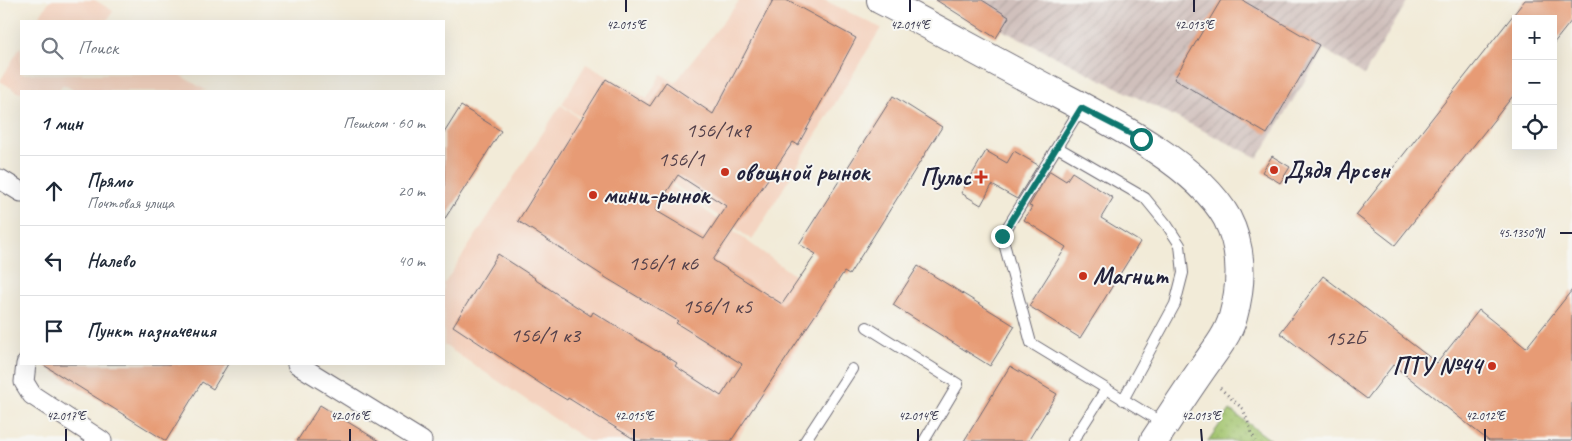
<!DOCTYPE html>
<html lang="ru">
<meta charset="utf-8">
<style>
:root{--surface:#fff;--page:#f2f2f3;--text:#1f2937;--muted:#747a83;--line:#e0e1e3}
body{margin:0;font-family:Caveat,sans-serif;background:var(--page);color:var(--text)}
.controls{position:absolute;right:15px;top:15px;display:grid;overflow:hidden;border-radius:0px;box-shadow:0 5px 20px #0002}
.controls button{width:45px;height:45px;display:grid;place-items:center;padding:0;border:0;border-bottom:1px solid var(--line);background:var(--surface);color:var(--text);font:25px sans-serif}
.stop{position:absolute;width:15px;height:15px;margin:-11px;border:4px solid #0f766e;border-radius:50%;background:#fff}
.stop.end{background:#0f766e;border-color:#fff;box-shadow:0 1px 5px #0008}
.list{margin:0;padding:0;list-style:none}
h2{display:flex;justify-content:space-between;align-items:center;height:65px;margin:0;padding:0 20px;font-size:21px}
h2 small{font-size:16px;font-weight:400;color:var(--muted)}
.list li{display:grid;grid-template-columns:32px 1fr auto;gap:15px;align-items:center;box-sizing:border-box;height:70px;padding:0 20px;border-top:1px solid var(--line)}
.list b{display:block;font-size:19px;white-space:nowrap}
.list p{margin:0;font-size:16px;white-space:nowrap;color:var(--muted)}
.list em{font-size:16px;font-style:normal;color:var(--muted)}
.icon{flex:none;width:28px;height:28px;fill:none;stroke:currentColor;stroke-width:2;stroke-linecap:round;stroke-linejoin:round}
.map{position:relative;flex:none;width:1572px;height:441px;overflow:hidden}
.search{position:absolute;background:var(--surface);box-shadow:0 5px 20px #0002;left:20px;top:20px;width:425px;height:55px;display:flex;align-items:center;gap:12px;box-sizing:border-box;padding:0 18px;border-radius:0px;color:var(--muted);font-size:19px}
.panel{position:absolute;background:var(--surface);box-shadow:0 5px 20px #0002;left:20px;top:90px;width:425px;height:275px;border-radius:0px}
.map>svg:first-child{display:block}
.built{fill:#f4d3c0}
.industrial{fill:url(#industrial-furrows)}
.park{fill:url(#park-dots);stroke:#627454}
.building{fill:#e79b75;fill-rule:evenodd}
.lines{fill:none;stroke-linecap:round;stroke-linejoin:round}
.service-casing{stroke:#6b6872;stroke-width:12}
.minor-casing{stroke:#6b6872;stroke-width:21}
.secondary-casing{stroke:#6b6872;stroke-width:30}
.path{stroke:#6b6872;stroke-width:3;stroke-dasharray:1 4;stroke-linecap:butt}
.service{stroke:#fff;stroke-width:10}
.minor{stroke:#fff;stroke-width:19}
.secondary{stroke:#fff;stroke-width:28}
.route{stroke:#0f766e;stroke-width:6}
.ticks{fill:none;stroke:#22223b;stroke-width:2}
.poi-dot{fill:#c8321e;stroke:#f6f6f2;stroke-width:2}
.labels{text-anchor:middle;dominant-baseline:central;stroke-width:4;stroke-linejoin:round;paint-order:stroke}
.number-label{font-size:22px;fill:#53404a}
.poi-label{font-size:25px;font-weight:bold;fill:#22223b;stroke:#f6f6f2;text-anchor:start}
.ticks-label{font-size:12px;text-anchor:middle;fill:#22223b;stroke:#f6f6f2;stroke-width:4;stroke-linejoin:round;paint-order:stroke}
</style>
<div class="map">
<svg width="1572" height="441" viewBox="0 0 1572 441">
<defs>
<pattern id="industrial-furrows" width="10" height="10" patternUnits="userSpaceOnUse" patternTransform="scale(1.25)"><rect width="10" height="10" fill="#d0c0bc"/><path d="M-1 1l2-2M0 10L10 0M9 11l2-2" fill="none" stroke="#b2a5a2"/></pattern>
<pattern id="park-dots" width="8" height="8" patternUnits="userSpaceOnUse" patternTransform="scale(1.25)"><rect width="8" height="8" fill="#a3c56e"/><path d="M2 2h.1M6 6h.1" fill="none" stroke="#8ca960" stroke-width="1.8" stroke-linecap="round"/></pattern>
</defs>
<rect width="100%" height="100%" fill="#f6f6f2"/>
<filter id="ink" filterUnits="userSpaceOnUse"><feTurbulence type="fractalNoise" baseFrequency=".02" numOctaves="2"/><feDisplacementMap in="SourceGraphic" scale="10" xChannelSelector="R" yChannelSelector="G"/><feConvolveMatrix kernelMatrix="1 2 1 2 8 2 1 2 1" color-interpolation-filters="sRGB"/></filter>
<filter id="wash" filterUnits="userSpaceOnUse"><feTurbulence type="fractalNoise" baseFrequency=".0096" numOctaves="4" result="noise"/><feDisplacementMap in="SourceGraphic" scale="20" xChannelSelector="R" yChannelSelector="G"/><feGaussianBlur stdDeviation="1.12" result="paint"/><feColorMatrix in="noise" values="0 0 0 0 0 0 0 0 0 0 0 0 0 0 0 0 0 1.4 0 .05"/><feComposite in="paint" operator="in"/></filter>
<g filter="url(#wash)">
<rect width="100%" height="100%" fill="#f2ebd8"/>
<path class="built" d="M50 0H95L113 11 107 21H36Z
M740 0H824L881 28 752 240 562 104 586 64 647 99 661 74 675 83Z
M21 46V74H178L207 91H75L63 84 58 91H21V94L0 81Z
M561 105 828 300 736 441H588L444 345V284Z"/>
<path class="industrial" d="M969 0H1408L1364 75 1324 49 1258 158 964 11Z"/>
<path class="park" d="M1230 410 1272 441H1208Z"/>
<g id="blocks">
<path class="building" d="M773 0H786L856 38 798 145 793 142 713 260 782 304 816 254 799 244 893 96 942 127 849 275 844 272 731 441H637L568 398 567 400 547 388 453 326 498 254 535 278 534 279 591 316 593 312 658 352V351L677 363 675 366 721 396 742 364 676 323 678 321 608 279 518 221 606 79 650 106 666 82 713 114ZM678 175 726 206 704 239 655 210Z
M936 0H982L1009 17 996 38Z
M1221 0H1242L1319 45 1267 134 1174 79Z
M1525 0H1572V20L1553 44V19H1516V92L1395 245 1356 215Z
M461 106 501 131 444 220V133Z
M986 151 1007 163 1014 151 1038 165 1017 199 992 185 981 205 961 193Z
M1272 156 1290 167 1280 183 1262 172Z
M1050 171 1066 181 1072 172 1113 198 1101 218 1140 242 1080 338 1029 306 1066 247 1024 220 1032 207 1029 206Z
M918 266 1015 326 990 366 893 305Z
M1323 276 1437 363 1479 310 1526 348 1572 290V441H1489L1393 365 1367 399 1280 333Z
M42 364H228L213 389 202 382 166 441Z
M1010 366 1057 394 1028 441H964Z
M320 405 379 441H297Z"/>
</g>
</g>
<g filter="url(#ink)">
<use href="#blocks" fill-opacity="0" stroke="#6b6872" stroke-width="1"/>
<g class="lines">
<defs>
<path id="service" d="M1081 108 1002 236 1031 343 1164 424
M1057 147 1145 198 1167 225 1180 245 1183 273 1175 304 1123 400
M867 327 958 384 924 441
M805 441 852 369
M1073 441 1106 389"/>
<path id="minor" d="M0 179 21 192
M26 364 24 382 32 395 102 441
M297 364 422 441"/>
<path id="secondary" d="M881 0C932 26 981 54 1031 80 1090 112 1194 158 1227 218 1243 249 1242 284 1233 317 1227 338 1212 354 1200 372 1184 395 1169 418 1154 441"/>
</defs>
<use href="#service" class="service-casing"/>
<use href="#minor" class="minor-casing"/>
<use href="#secondary" class="secondary-casing"/>
<path class="path" d="M1220 388 1243 409 1255 441"/>
<use href="#service" class="service"/>
<use href="#minor" class="minor"/>
<use href="#secondary" class="secondary"/>
</g>
</g>
<g class="lines" filter="url(#ink)">
<path class="route" d="M1002 236 1081 108 1141 139"/>
</g>
<path class="ticks" d="M626 0V12M910 0V12M1194 0V12M1560 233H1572M66 429V441M350 429V441M634 429V441M918 429V441M1201 429 1202 441M1485 429V441"/>
<g class="poi-dot">
<circle cx="1274" cy="170" r="5"/>
<circle cx="725" cy="172" r="5"/>
<path d="M978.5 169.5h5v5h5v5h-5v5h-5v-5h-5v-5h5z"/>
<circle cx="593" cy="195" r="5"/>
<circle cx="1083" cy="276" r="5"/>
<circle cx="1492" cy="366" r="5"/>
</g>
<g class="labels">
<g class="number-label">
<text x="718" y="130">156/1к9</text>
<text x="681" y="159">156/1</text>
<text x="663" y="263">156/1 к6</text>
<text x="717" y="306">156/1 к5</text>
<text x="545" y="335">156/1 к3</text>
<text x="1345" y="338">152Б</text>
</g>
<g class="poi-label">
<text x="1284" y="170">Дядя Арсен</text>
<text x="735" y="172">овощной рынок</text>
<text x="971" y="177" text-anchor="end">Пульс</text>
<text x="603" y="195">мини-рынок</text>
<text x="1093" y="276">Магнит</text>
<text x="1482" y="366" text-anchor="end">ПТУ №44</text>
</g>
</g>
<g class="ticks-label">
<text x="626" y="29">42.015°E</text>
<text x="910" y="29">42.014°E</text>
<text x="1194" y="29">42.013°E</text>
<text x="1521" y="237">45.1350°N</text>
<text x="66" y="420">42.017°E</text>
<text x="350" y="420">42.016°E</text>
<text x="634" y="420">42.015°E</text>
<text x="918" y="420">42.014°E</text>
<text x="1201" y="420">42.013°E</text>
<text x="1485" y="420">42.012°E</text>
</g>
</svg>
<div class="controls">
<button>+</button>
<button>−</button>
<button><svg class="icon" aria-label="locate" viewBox="0 0 24 24"><circle cx="12" cy="12" r="6"/><path d="M12 2v4M12 18v4M2 12h4M18 12h4"/></svg></button>
</div>
<div class="stop" style="left:1141px;top:139px"></div>
<div class="stop end" style="left:1002px;top:236px"></div>
<div class="search"><svg class="icon" aria-label="search" viewBox="0 0 24 24"><circle cx="10" cy="10" r="6"/><path d="M15 15l6 6"/></svg>Поиск</div>
<section class="panel">
<h2>1 мин<small>Пешком · 60 m</small></h2>
<ul class="list">
<li><svg class="icon" aria-label="ahead" viewBox="0 0 24 24"><path d="M12 20V5M6 11l6-6 6 6"/></svg><div><b>Прямо</b><p>Почтовая улица</p></div><em>20 m</em></li>
<li><svg class="icon" aria-label="left" viewBox="0 0 24 24"><path d="M17 20v-9H6M10 6l-5 5 5 5"/></svg><div><b>Налево</b></div><em>40 m</em></li>
<li><svg class="icon" aria-label="arrive" viewBox="0 0 24 24"><path d="M6 21V4h12l-3 4 3 4H6"/></svg><div><b>Пункт назначения</b></div></li>
</ul>
</section>
</div>
